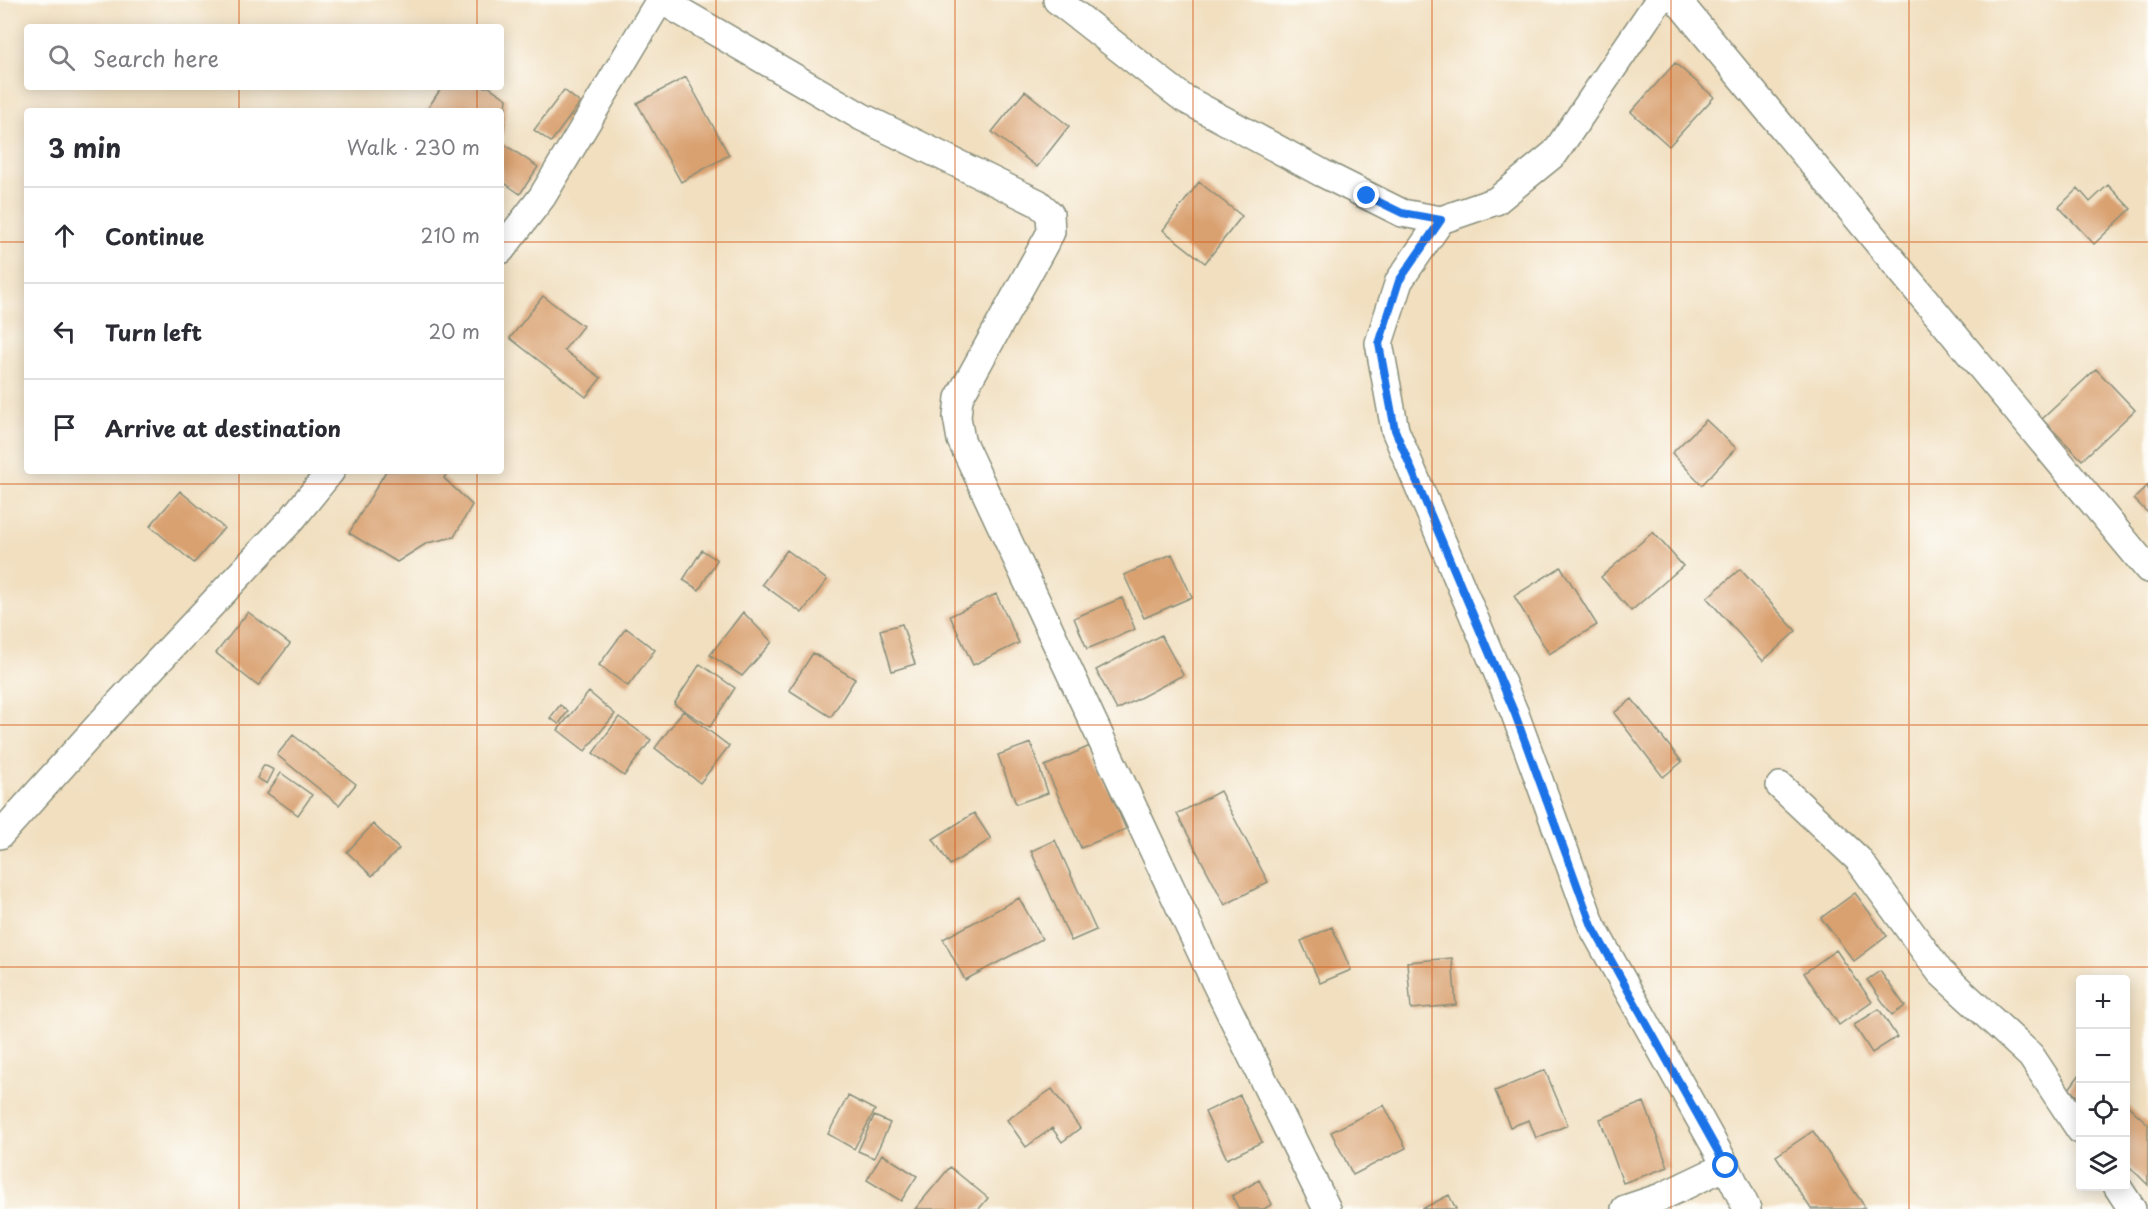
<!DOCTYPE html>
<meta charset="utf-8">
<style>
:root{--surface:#fff;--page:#f2f2f3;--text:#2b2b33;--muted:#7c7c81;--line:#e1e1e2}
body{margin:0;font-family:"Playpen Sans",sans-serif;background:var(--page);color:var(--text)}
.controls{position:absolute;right:18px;bottom:18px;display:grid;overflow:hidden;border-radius:6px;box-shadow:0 3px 15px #0003}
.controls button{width:54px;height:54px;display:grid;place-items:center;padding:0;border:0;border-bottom:2px solid var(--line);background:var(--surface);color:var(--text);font:30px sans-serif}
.stop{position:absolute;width:18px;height:18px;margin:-14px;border:4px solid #1a73e8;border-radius:50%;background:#fff}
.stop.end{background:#1a73e8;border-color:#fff;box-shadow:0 2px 6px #0008}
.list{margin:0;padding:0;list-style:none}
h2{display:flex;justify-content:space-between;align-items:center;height:78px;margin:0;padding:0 24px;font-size:26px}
h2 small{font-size:20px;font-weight:400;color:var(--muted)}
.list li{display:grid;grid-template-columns:39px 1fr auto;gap:18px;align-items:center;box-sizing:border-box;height:96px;padding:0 24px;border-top:2px solid var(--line)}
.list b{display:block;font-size:22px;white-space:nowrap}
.list em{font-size:20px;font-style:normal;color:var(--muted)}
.icon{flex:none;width:33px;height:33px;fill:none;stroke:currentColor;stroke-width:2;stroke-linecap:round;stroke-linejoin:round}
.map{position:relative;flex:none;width:2148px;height:1209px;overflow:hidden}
.search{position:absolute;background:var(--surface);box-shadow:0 3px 15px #0003;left:24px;top:24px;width:480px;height:66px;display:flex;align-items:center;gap:15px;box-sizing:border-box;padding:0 21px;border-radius:6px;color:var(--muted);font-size:22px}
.panel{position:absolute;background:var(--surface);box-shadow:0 3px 15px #0003;left:24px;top:108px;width:480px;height:366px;border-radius:6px}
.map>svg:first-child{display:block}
.building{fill:#d9a070}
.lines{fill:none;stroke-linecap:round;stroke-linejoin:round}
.minor-casing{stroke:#888e7a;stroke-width:30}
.minor{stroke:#fff;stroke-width:27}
.route{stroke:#1a73e8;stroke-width:8}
.grid{fill:none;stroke:#d45610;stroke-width:1.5;stroke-opacity:0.55}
</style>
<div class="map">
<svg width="2148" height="1209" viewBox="0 0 2148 1209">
<rect width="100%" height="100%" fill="#fdfcf7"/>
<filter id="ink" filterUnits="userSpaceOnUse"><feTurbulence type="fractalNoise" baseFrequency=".0167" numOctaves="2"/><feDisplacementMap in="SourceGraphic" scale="12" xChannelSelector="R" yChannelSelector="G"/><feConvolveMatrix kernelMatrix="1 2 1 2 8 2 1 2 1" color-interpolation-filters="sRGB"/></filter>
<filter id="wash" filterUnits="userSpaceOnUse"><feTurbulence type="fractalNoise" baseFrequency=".008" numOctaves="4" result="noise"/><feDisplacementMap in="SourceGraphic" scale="24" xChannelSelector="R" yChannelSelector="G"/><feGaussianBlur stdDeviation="1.35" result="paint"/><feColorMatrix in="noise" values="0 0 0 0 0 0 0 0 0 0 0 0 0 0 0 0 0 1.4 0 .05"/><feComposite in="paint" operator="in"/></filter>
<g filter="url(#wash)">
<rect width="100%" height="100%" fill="#f1dfc0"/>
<g id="blocks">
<path class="building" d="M1675 63 1714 97 1669 146 1631 112Z
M686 77 729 155 681 182 637 103Z
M442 87H489L507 99 503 135H501V111H426Z
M564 90 580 103 551 142 534 130Z
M1025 91 1069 126 1037 167 992 132Z
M501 142 538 167 520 194 503 182 501 186Z
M1199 182 1242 216 1205 263 1163 230Z
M2108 185 2131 209 2094 244 2059 207 2078 188 2090 202Z
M543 296 583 326 564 350 601 378 586 397 510 338Z
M2096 369 2135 410 2082 460 2042 419Z
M1706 420 1736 448 1702 485 1672 453Z
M386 471H448L444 478 472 505 454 537 427 543 397 562 349 533Z
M2148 485V513L2134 499Z
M180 491 224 528 194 563 150 526Z
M1653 532 1683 566 1631 611 1601 577Z
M702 550 717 560 699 590 683 580Z
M787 550 827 580 802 613 762 584Z
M1172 554 1192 597 1144 618 1124 575Z
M1561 567 1597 625 1549 654 1514 596Z
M1740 569 1796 631 1763 661 1707 598Z
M996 594 1019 643 973 665 950 616Z
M1122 598 1135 629 1087 649 1074 618Z
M248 612 290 644 258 686 216 653Z
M743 612 772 642 742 676 710 655Z
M902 624 915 664 892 671 880 630Z
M626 628 655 650 628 686 599 665Z
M1161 635 1183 675 1117 710 1096 670Z
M813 653 855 679 831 717 789 690Z
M700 664 735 688 710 727 674 704Z
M589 692 615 714 585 751 558 730Z
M1632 699 1682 762 1663 777 1614 713Z
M560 705 568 711 559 724 550 718Z
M683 711 729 746 700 783 655 748Z
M619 717 651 740 624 776 593 753Z
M293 735 356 784 339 805 277 755Z
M1031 743 1048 793 1016 804 998 755Z
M1090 746 1126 829 1081 848 1045 766Z
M264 765 274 770 267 784 257 778Z
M281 773 312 795 298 815 267 793Z
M1220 791 1268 882 1225 905 1177 814Z
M974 813 991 839 950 865 933 839Z
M373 824 399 849 372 876 347 852Z
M1055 840 1096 930 1071 941 1031 851Z
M1855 893 1887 936 1854 961 1821 918Z
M1019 898 1042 939 965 980 943 939Z
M1332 927 1351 970 1320 983 1301 941Z
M1836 950 1872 1002 1839 1025 1804 973Z
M1452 958 1456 1005 1411 1009 1407 962Z
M1880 971 1905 1006 1892 1015 1867 980Z
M1879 1009 1897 1037 1872 1053 1854 1025Z
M1545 1070 1568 1125 1536 1138 1529 1120 1510 1127 1495 1091Z
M2080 1074V1099L2069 1089Z
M1052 1089 1080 1128 1062 1142 1052 1128 1026 1147 1007 1120Z
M1240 1095 1262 1142 1227 1159 1205 1112Z
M848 1096 875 1110 854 1149 828 1134Z
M1644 1102 1668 1167 1623 1183 1600 1119Z
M2126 1104 2148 1124V1185L2126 1163Z
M1384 1105 1406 1148 1353 1175 1331 1132Z
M874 1116 890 1123 874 1158 858 1151Z
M1813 1131 1865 1207 1861 1209H1811L1776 1156Z
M882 1154 917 1176 901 1201 867 1180Z
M950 1167 988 1198 979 1209H915Z
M1259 1180 1272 1204 1264 1209H1239L1232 1196Z
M1449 1195 1456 1209H1422Z"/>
</g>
</g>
<g filter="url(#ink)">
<use href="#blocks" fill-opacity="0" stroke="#888e7a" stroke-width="1.5"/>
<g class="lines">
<defs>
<path id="minor" d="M661 0 862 117 1038 203 1050 214 1051 232 959 398 957 417 961 440 1215 982 1327 1209
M1057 0 1183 98 1322 173 1402 213 1441 220 1496 201 1555 153 1659 0
M1677 0 2148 569
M1441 220 1399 281 1379 343 1395 430 1515 714 1592 926 1726 1166 1747 1209
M501 250 542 197 660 0
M1780 786 1858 859 1940 972 2031 1056 2080 1130
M0 835 119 703 292 519 331 471
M2117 1186 2132 1209
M1625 1209 1661 1197 1726 1166"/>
</defs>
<use href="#minor" class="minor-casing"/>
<use href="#minor" class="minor"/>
</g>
</g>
<g class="lines" filter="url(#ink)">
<path class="route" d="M1367 196 1402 213 1441 220 1399 281 1379 344 1395 430 1515 714 1592 926 1726 1166"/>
</g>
<path class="grid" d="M239 0V27M477 0V27M716 0V1209M955 0V1209M1193 0V1209M1432 0V1209M1671 0V1209M1909 0V1209M239 87V111M477 87V111M0 242H27M501 242H2148M239 471V1209M477 471V1209M0 484H2148M0 725H2148M0 967H2148"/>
</svg>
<div class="controls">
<button>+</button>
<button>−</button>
<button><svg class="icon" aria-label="locate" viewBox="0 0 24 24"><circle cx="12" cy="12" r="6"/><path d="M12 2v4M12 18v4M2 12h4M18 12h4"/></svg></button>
<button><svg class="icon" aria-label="layers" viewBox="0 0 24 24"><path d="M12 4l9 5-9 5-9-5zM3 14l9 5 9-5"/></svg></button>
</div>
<div class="stop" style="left:1726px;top:1166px"></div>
<div class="stop end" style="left:1367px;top:196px"></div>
<div class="search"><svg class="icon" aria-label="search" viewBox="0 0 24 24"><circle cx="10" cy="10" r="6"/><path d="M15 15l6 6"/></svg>Search here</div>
<section class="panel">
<h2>3 min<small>Walk · 230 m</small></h2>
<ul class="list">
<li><svg class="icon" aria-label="ahead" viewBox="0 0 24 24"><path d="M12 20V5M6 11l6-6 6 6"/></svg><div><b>Continue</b></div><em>210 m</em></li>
<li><svg class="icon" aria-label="left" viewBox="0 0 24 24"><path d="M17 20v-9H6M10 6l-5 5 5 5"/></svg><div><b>Turn left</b></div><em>20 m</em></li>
<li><svg class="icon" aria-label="arrive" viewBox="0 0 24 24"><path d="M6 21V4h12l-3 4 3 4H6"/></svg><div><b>Arrive at destination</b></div></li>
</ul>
</section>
</div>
